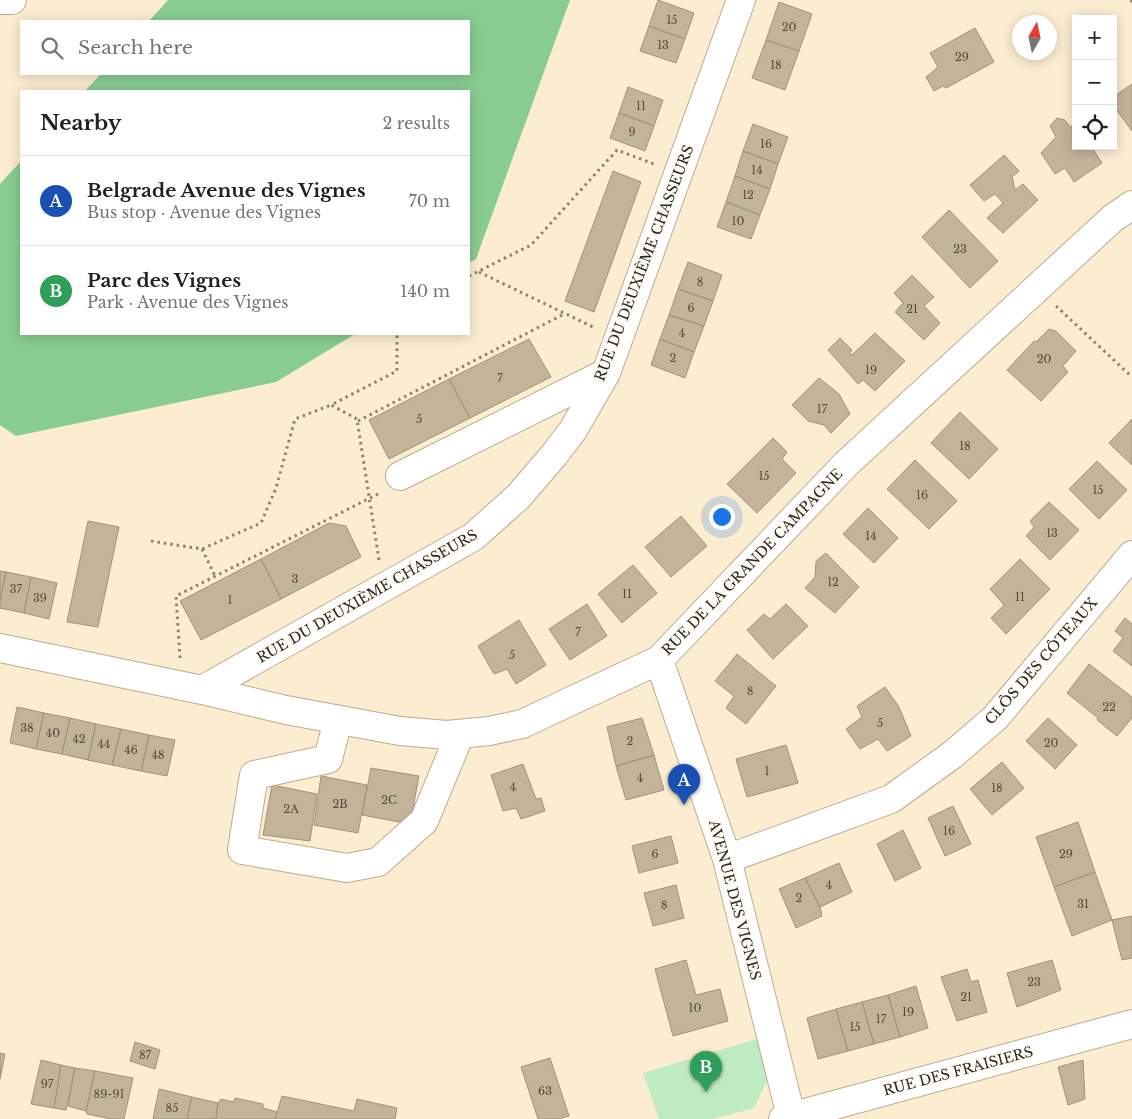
<!DOCTYPE html>
<meta charset="utf-8">
<style>
:root{--surface:#fff;--page:#f6f6f6;--text:#202124;--muted:#757577;--line:#e0e0e0;--accent:#327983}
body{margin:0;font-family:"Libre Baskerville",serif;background:var(--page);color:var(--text)}
.controls{position:absolute;right:15px;top:15px;display:grid;overflow:hidden;border-radius:0px;box-shadow:0 2px 12px #0003}
.controls button{width:45px;height:45px;display:grid;place-items:center;padding:0;border:0;border-bottom:1px solid var(--line);background:var(--surface);color:var(--text);font:25px sans-serif}
.compass{position:absolute;left:1012px;top:15px;width:45px;height:45px;border-radius:50%;background:var(--surface);box-shadow:0 2px 12px #0003;rotate:9deg}
.you{position:absolute;left:721px;top:516px;width:18px;height:18px;margin:-12px;border:4px solid #fff;border-radius:50%;background:#1a73e8;box-shadow:0 0 0 8px #1a73e833}
.badge{display:grid;place-items:center;width:32px;height:32px;border-radius:50%;background:var(--accent);color:#fff;font-size:16px;font-weight:700}
.pin{position:absolute;translate:-50% -41px;filter:drop-shadow(0 1px 2px #0008)}
.pin::after{content:'';position:absolute;top:26px;width:18px;height:15px;background:inherit;clip-path:polygon(0 0,100% 0,50% 100%)}
.list{margin:0;padding:0;list-style:none}
h2{display:flex;justify-content:space-between;align-items:center;height:65px;margin:0;padding:0 20px;font-size:21px}
h2 small{font-size:16px;font-weight:400;color:var(--muted)}
.list li{display:grid;grid-template-columns:32px 1fr auto;gap:15px;align-items:center;box-sizing:border-box;height:90px;padding:0 20px;border-top:1px solid var(--line)}
.list b{display:block;font-size:19px;white-space:nowrap}
.list p{margin:0;font-size:16px;white-space:nowrap;color:var(--muted)}
.list em{font-size:16px;font-style:normal;color:var(--muted)}
.icon{flex:none;width:28px;height:28px;fill:none;stroke:currentColor;stroke-width:2;stroke-linecap:round;stroke-linejoin:round}
.map{position:relative;flex:none;width:1132px;height:1119px;overflow:hidden}
.search{position:absolute;background:var(--surface);box-shadow:0 2px 12px #0003;left:20px;top:20px;width:450px;height:55px;display:flex;align-items:center;gap:12px;box-sizing:border-box;padding:0 18px;border-radius:0px;color:var(--muted);font-size:19px}
.panel{position:absolute;background:var(--surface);box-shadow:0 2px 12px #0003;left:20px;top:90px;width:450px;height:245px;border-radius:0px}
.map>svg:first-child{display:block}
.green{fill:#bfebc4}
.forest{fill:#88cc91}
.building{fill:#c3b399;stroke:#a19279}
.lines{fill:none;stroke-linecap:round;stroke-linejoin:round}
.minor-casing{stroke:#bbab91;stroke-width:30}
.path{stroke:#8d826f;stroke-width:3;stroke-dasharray:2.5 4;stroke-linecap:butt}
.minor{stroke:#fff;stroke-width:28}
.labels{text-anchor:middle;dominant-baseline:central;stroke-width:4.5;stroke-linejoin:round;paint-order:stroke}
.number-label{font-size:11px;fill:#524a3b}
.street-label{font-size:14px;fill:#2d271c;stroke:#fefbf5}
</style>
<div class="map">
<svg width="1132" height="1119" viewBox="0 0 1132 1119">
<rect width="100%" height="100%" fill="#fcecd0"/>
<path class="green" d="M760 1038 769 1077 754 1108 713 1119H659L643 1073Z"/>
<path class="forest" d="M168 0H570L476 259 469 263V91H85L101 74H469V21H149Z
M21 161V334H355L276 382 16 436 0 425V184Z"/>
<path class="building" d="M658 0 694 13 685 39 649 26Z
M779 2 812 14 799 51 766 40Z
M649 26 685 39 676 63 640 51Z
M975 28 994 62 946 88 943 86 934 91 926 77 938 67 930 53Z
M766 40 799 51 785 90 752 78Z
M1132 84V131L1113 105V97Z
M628 87 663 100 654 126 619 113Z
M619 113 654 126 645 151 610 138Z
M1057 118 1065 120 1070 127 1076 124V146H1091L1102 163 1074 182 1065 168 1055 174 1041 153 1056 137 1050 126Z
M753 124 788 137 778 164 743 151Z
M743 151 778 164 770 189 735 176Z
M1004 155 1019 171 1012 177 1015 190 1023 184 1038 200 1003 233 987 218 1003 203 995 194 984 201 970 185Z
M613 171 641 182 594 312 565 301Z
M735 176 770 189 760 215 726 202Z
M726 202 760 215 751 239 717 227Z
M949 210 998 261 970 288 922 237Z
M688 262 722 275 713 301 678 289Z
M912 275 934 297 924 306 940 323 924 340 895 312 903 303 894 293Z
M678 289 713 301 704 326 669 315Z
M669 315 704 326 694 352 660 339Z
M1049 329 1056 331 1076 351 1063 366 1068 372 1041 401 1007 370 1034 341 1036 342Z
M875 333 905 361 875 391 863 380 858 384 828 350 840 338 852 350 850 353 852 355Z
M529 339 551 377 470 418 449 379Z
M660 339 694 352 685 378 651 365Z
M819 378 839 394 850 414 831 433 824 425 808 421 792 405Z
M449 379 470 418 389 459 369 420Z
M960 412 998 449 969 479 931 443Z
M1132 419V465L1109 443Z
M773 438 787 452 782 459 796 473 757 513 727 484Z
M915 460 957 501 929 529 887 489Z
M1097 461 1127 490 1099 519 1069 489Z
M1049 502 1079 530 1050 560 1026 536 1034 527 1030 521Z
M868 508 898 538 874 563 843 534Z
M681 516 707 546 671 577 645 547Z
M88 521 119 527 98 627 67 622Z
M329 523 346 526 361 557 281 599 261 559Z
M826 553 859 587 835 613 805 588 815 577 816 561Z
M261 559 281 599 201 640 180 601Z
M1020 559 1050 589 1006 634 991 618 1004 605 990 589Z
M633 565 657 593 622 623 598 594Z
M0 571 6 572 0 600Z
M6 572 31 577 24 613 0 608V600Z
M31 577 57 583 49 619 24 613Z
M587 604 607 636 570 660 549 629Z
M786 604 808 626 773 659 747 630 764 614 770 619Z
M1125 618 1132 624V666L1113 651 1123 638 1115 631Z
M519 620 546 665 516 684 507 669 494 674 478 646Z
M737 654 776 686 746 724 726 708 734 696 715 681Z
M1089 664 1132 697V718L1117 736 1097 720 1098 718 1067 693Z
M885 687 899 707 911 736 887 751 878 739 860 749 846 729 862 717 857 706Z
M17 707 44 713 36 749 10 743Z
M44 713 70 718 62 754 36 749Z
M70 718 96 724 88 760 62 754Z
M642 718 654 755 616 766 607 727Z
M1048 718 1077 745 1055 769 1026 741Z
M96 724 121 729 112 765 88 760Z
M121 729 149 735 141 771 112 765Z
M149 735 175 740 167 776 141 771Z
M786 745 798 783 747 797 736 759Z
M654 755 664 790 626 800 616 766Z
M1002 762 1024 788 992 815 970 789Z
M523 764 536 799 541 798 545 811 521 819 516 808 503 811 491 775Z
M371 768 419 776 410 824 362 815Z
M321 776 367 785 358 833 314 825Z
M272 785 317 794 310 841 263 835Z
M953 806 971 844 945 856 928 818Z
M1078 822 1095 872 1054 887 1036 837Z
M903 830 921 868 895 881 877 844Z
M671 836 678 863 639 873 632 846Z
M839 863 852 892 820 907 805 878Z
M1095 872 1112 920 1072 936 1054 887Z
M805 878 820 907 822 916 796 928 779 889Z
M676 885 684 918 653 926 644 893Z
M1132 916V958L1122 960 1112 920Z
M686 960 696 995 720 989 728 1021 673 1036 655 969Z
M1052 960 1061 990 1017 1007 1007 973Z
M967 969 971 982 978 980 987 1012 957 1021 941 977Z
M916 986 928 1028 900 1037 888 995Z
M888 995 900 1037 874 1044 862 1002Z
M862 1002 874 1044 848 1051 836 1009Z
M836 1009 848 1051 818 1059 807 1018Z
M135 1042 160 1050 155 1069 130 1061Z
M0 1053 5 1054 0 1079Z
M550 1058 569 1116 557 1119H538L521 1067Z
M41 1060 61 1065 54 1108 31 1104Z
M1083 1060 1085 1099 1068 1105 1058 1067Z
M61 1065 75 1068 66 1110 54 1108Z
M75 1068 95 1071 86 1111 68 1106Z
M95 1071 133 1078 124 1119H111L87 1114 86 1111Z
M159 1089 192 1097 187 1119H153Z
M282 1096 354 1111 357 1099 397 1108 395 1119H275Z
M192 1097 218 1103 216 1119H187Z
M235 1098 263 1104V1108L277 1112 275 1119H216L218 1103 221 1099 233 1102Z"/>
<g class="lines">
<defs>
<path id="minor" d="M1 0H12
M400 476 606 373
M0 648 202 690 286 710 400 731 447 735 489 731 522 724 659 660 846 464 1113 218 1132 205
M659 660 727 859 791 1116
M202 690 473 537 518 497 554 455 573 430 606 373 741 0
M338 720 328 759 254 775 242 850 347 868 378 862 424 821 460 734
M727 859 891 799 952 755 995 718 1132 555
M783 1119 1132 1024"/>
</defs>
<use href="#minor" class="minor-casing"/>
<path class="path" d="M1131 0 1132 2
M479 272 595 328
M469 276 531 245 617 150 654 164
M1056 306 1132 377
M358 421 564 314
M151 541 202 549 261 523 276 488 295 419 331 405
M202 549 215 576
M379 560 357 419 331 405 397 371V334
M180 658 176 596 380 493"/>
<use href="#minor" class="minor"/>
</g>
<g class="labels">
<g class="number-label">
<text x="672" y="20">15</text>
<text x="789" y="27">20</text>
<text x="663" y="45">13</text>
<text x="962" y="57">29</text>
<text x="776" y="65">18</text>
<text x="641" y="106">11</text>
<text x="632" y="132">9</text>
<text x="766" y="144">16</text>
<text x="757" y="170">14</text>
<text x="748" y="195">12</text>
<text x="738" y="221">10</text>
<text x="960" y="249">23</text>
<text x="700" y="282">8</text>
<text x="691" y="308">6</text>
<text x="912" y="309">21</text>
<text x="682" y="333">4</text>
<text x="673" y="358">2</text>
<text x="1044" y="359">20</text>
<text x="871" y="370">19</text>
<text x="500" y="378">7</text>
<text x="822" y="409">17</text>
<text x="419" y="419">5</text>
<text x="965" y="446">18</text>
<text x="764" y="476">15</text>
<text x="1098" y="490">15</text>
<text x="922" y="495">16</text>
<text x="1052" y="533">13</text>
<text x="871" y="536">14</text>
<text x="295" y="579">3</text>
<text x="833" y="582">12</text>
<text x="16" y="589">37</text>
<text x="627" y="594">11</text>
<text x="1020" y="597">11</text>
<text x="40" y="598">39</text>
<text x="230" y="600">1</text>
<text x="578" y="632">7</text>
<text x="512" y="655">5</text>
<text x="750" y="691">8</text>
<text x="1109" y="707">22</text>
<text x="880" y="723">5</text>
<text x="27" y="728">38</text>
<text x="53" y="733">40</text>
<text x="79" y="739">42</text>
<text x="630" y="741">2</text>
<text x="1051" y="743">20</text>
<text x="104" y="744">44</text>
<text x="131" y="750">46</text>
<text x="158" y="755">48</text>
<text x="767" y="771">1</text>
<text x="640" y="778">4</text>
<text x="513" y="787">4</text>
<text x="997" y="788">18</text>
<text x="389" y="800">2C</text>
<text x="340" y="804">2B</text>
<text x="291" y="809">2A</text>
<text x="949" y="831">16</text>
<text x="655" y="854">6</text>
<text x="1066" y="854">29</text>
<text x="829" y="885">4</text>
<text x="799" y="898">2</text>
<text x="1083" y="904">31</text>
<text x="664" y="905">8</text>
<text x="1034" y="982">23</text>
<text x="966" y="997">21</text>
<text x="695" y="1008">10</text>
<text x="908" y="1012">19</text>
<text x="881" y="1019">17</text>
<text x="855" y="1027">15</text>
<text x="145" y="1055">87</text>
<text x="47" y="1084">97</text>
<text x="545" y="1091">63</text>
<text x="109" y="1094">89-91</text>
<text x="172" y="1108">85</text>
</g>
<g class="street-label">
<text transform="translate(644 263) rotate(-69)">RUE DU DEUXIÈME CHASSEURS</text>
<text transform="translate(752 562) rotate(-46)">RUE DE LA GRANDE CAMPAGNE</text>
<text transform="translate(367 596) rotate(-30)">RUE DU DEUXIÈME CHASSEURS</text>
<text transform="translate(1041 661) rotate(-49)">CLÔS DES CÔTEAUX</text>
<text transform="translate(735 900) rotate(75)">AVENUE DES VIGNES</text>
<text transform="translate(958 1071) rotate(-15)">RUE DES FRAISIERS</text>
</g>
</g>
</svg>
<div class="controls">
<button>+</button>
<button>−</button>
<button><svg class="icon" aria-label="locate" viewBox="0 0 24 24"><circle cx="12" cy="12" r="6"/><path d="M12 2v4M12 18v4M2 12h4M18 12h4"/></svg></button>
</div>
<svg class="compass" viewBox="-18 -18 36 36"><path d="M0-13l5 13h-10z" fill="#e53935"/><path d="M0 13l5-13h-10z" fill="#757577"/></svg>
<div class="you"></div>
<div class="pin badge" style="left:684px;top:805px;background:#1a4fb4">A</div>
<div class="pin badge" style="left:706px;top:1092px;background:#2e9e5b">B</div>
<div class="search"><svg class="icon" aria-label="search" viewBox="0 0 24 24"><circle cx="10" cy="10" r="6"/><path d="M15 15l6 6"/></svg>Search here</div>
<section class="panel">
<h2>Nearby<small>2 results</small></h2>
<ul class="list">
<li><span class="badge" style="background:#1a4fb4">A</span><div><b>Belgrade Avenue des Vignes</b><p>Bus stop · Avenue des Vignes</p></div><em>70 m</em></li>
<li><span class="badge" style="background:#2e9e5b">B</span><div><b>Parc des Vignes</b><p>Park · Avenue des Vignes</p></div><em>140 m</em></li>
</ul>
</section>
</div>
